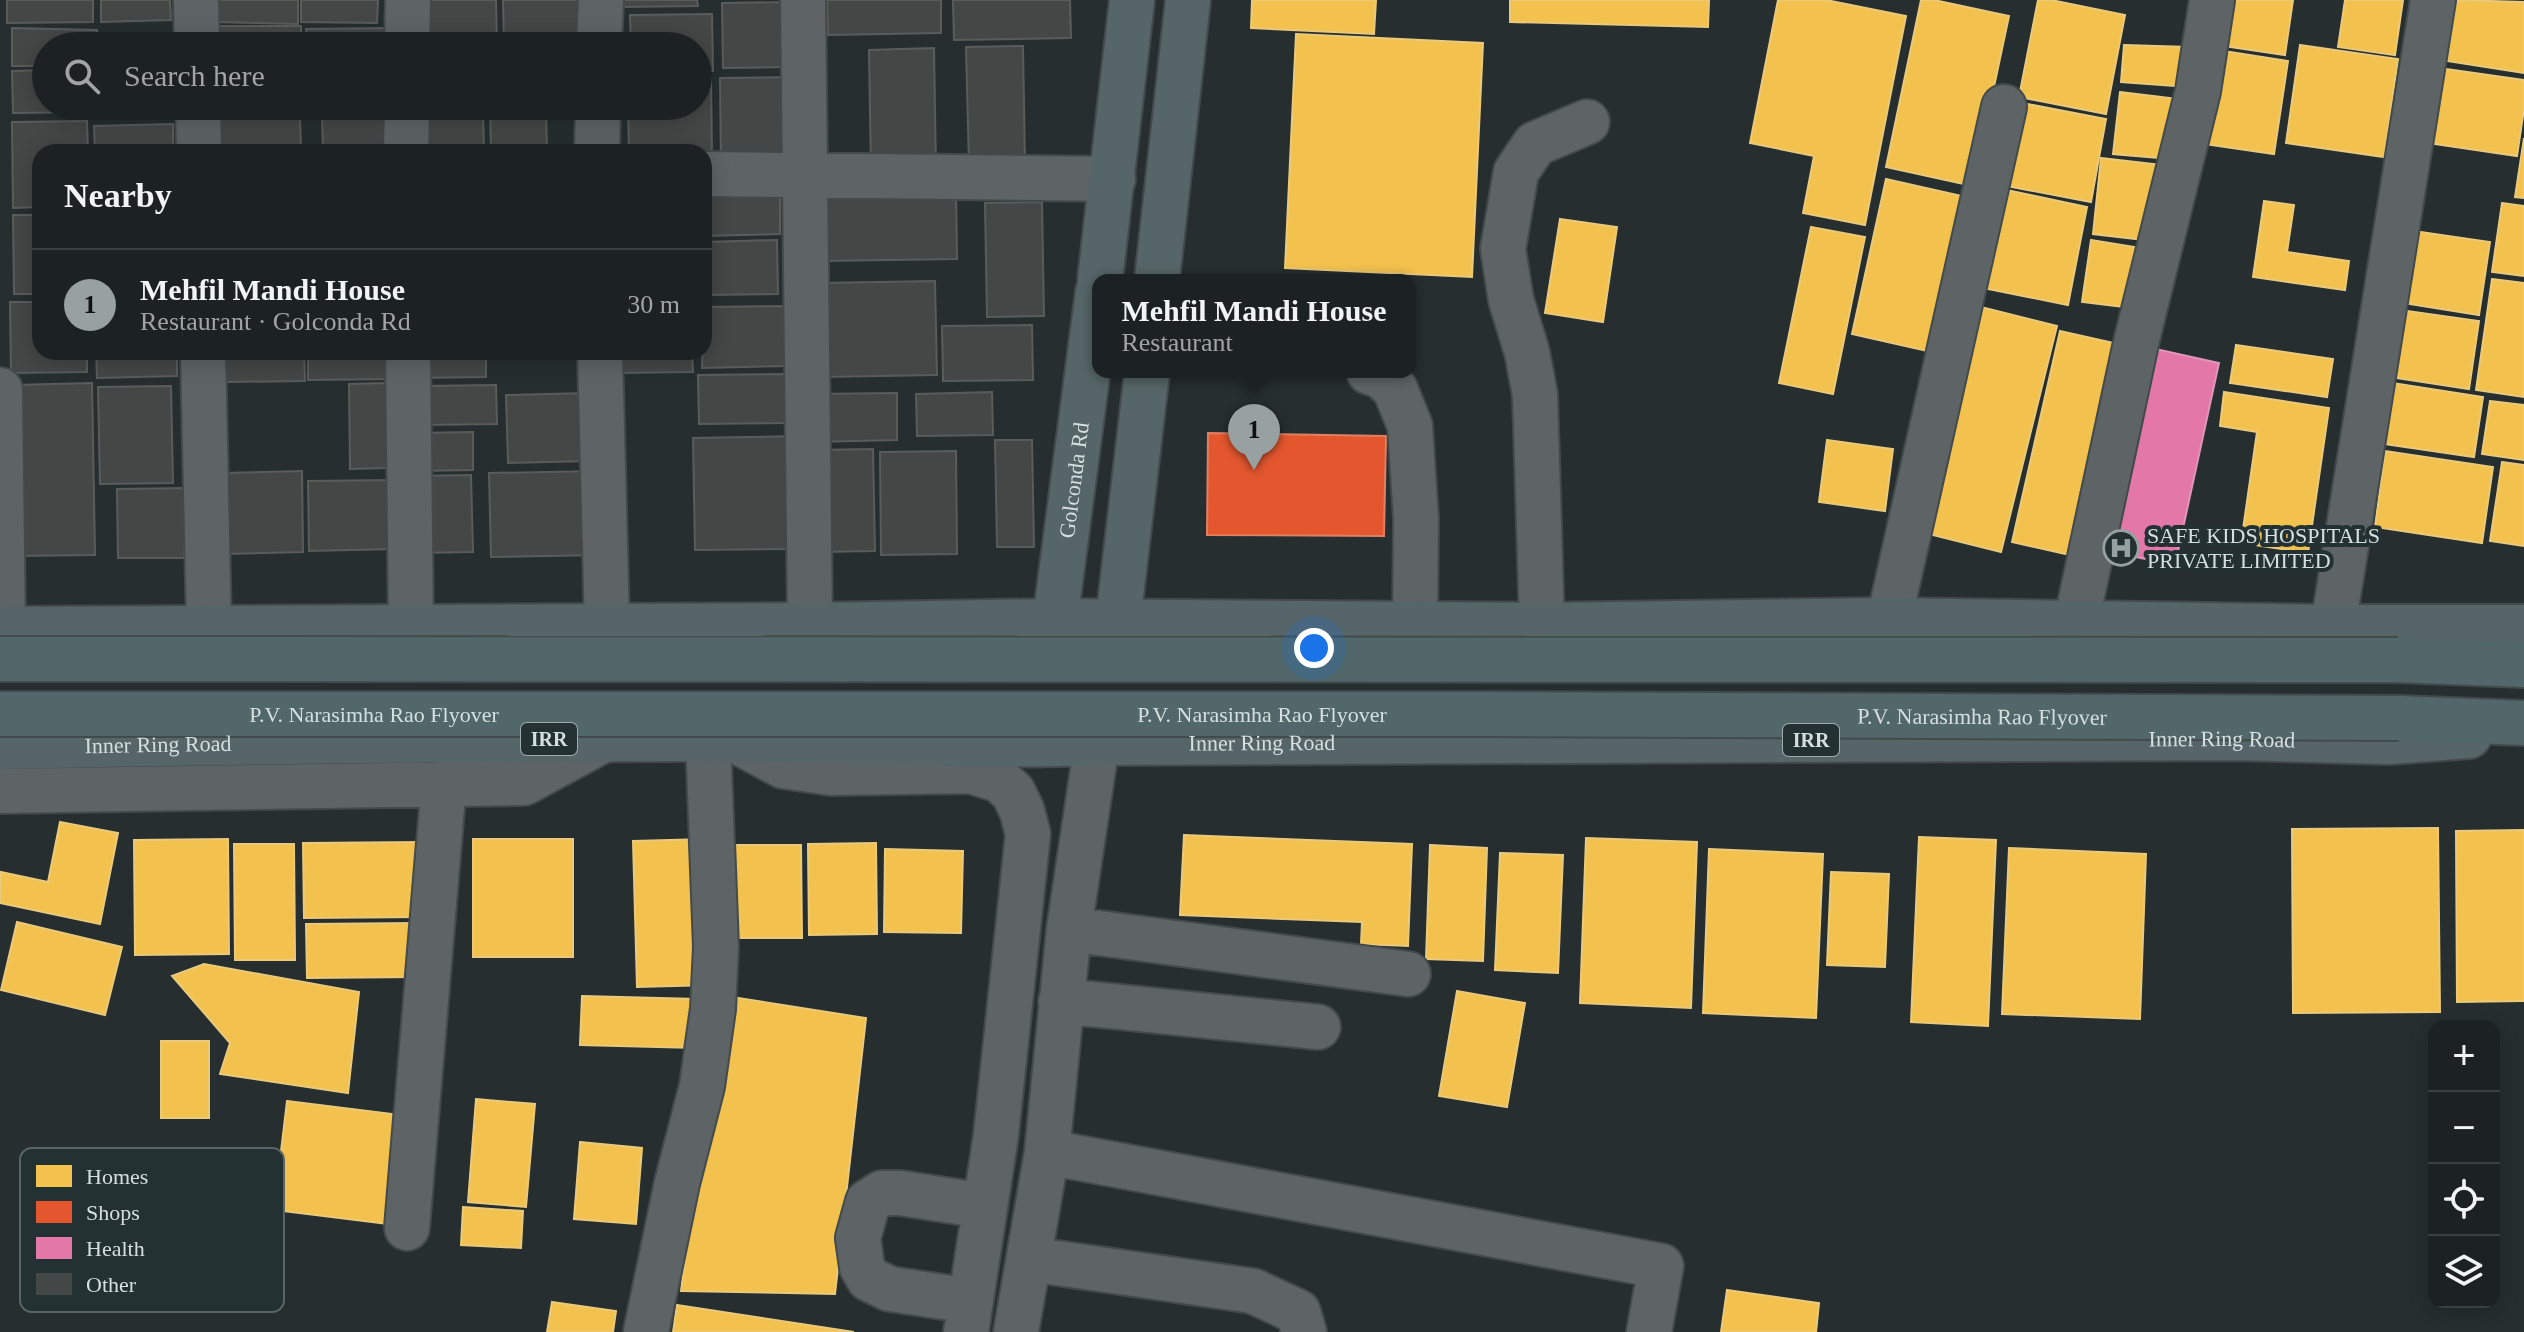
<!DOCTYPE html>
<meta charset="utf-8">
<style>
:root{--surface:#1c2224;--page:#252a2c;--text:#f1f3f6;--muted:#a0a4a6;--line:#3a3f41;--accent:#98a1a2}
body{margin:0;font-family:Georgia,serif;background:var(--page);color:var(--text)}
.controls{position:absolute;right:24px;bottom:24px;display:grid;overflow:hidden;border-radius:16px;box-shadow:0 4px 20px #0003}
.controls button{width:72px;height:72px;display:grid;place-items:center;padding:0;border:0;border-bottom:2px solid var(--line);background:var(--surface);color:var(--text);font:40px sans-serif}
.you{position:absolute;left:1314px;top:648px;width:28px;height:28px;margin:-20px;border:6px solid #fff;border-radius:50%;background:#1a73e8;box-shadow:0 0 0 12px #1a73e833}
.badge{display:grid;place-items:center;width:52px;height:52px;border-radius:50%;background:var(--accent);color:#111;font-size:26px;font-weight:700}
.pin{position:absolute;translate:-50% -66px;filter:drop-shadow(0 2px 4px #0008)}
.pin::after{content:'';position:absolute;top:42px;width:28px;height:24px;background:inherit;clip-path:polygon(0 0,100% 0,50% 100%)}
.popup{position:absolute;left:1092px;top:274px;width:324px;height:104px;box-sizing:border-box;display:grid;place-content:center;border-radius:16px;background:var(--surface);filter:drop-shadow(0 2px 6px #0005);font-size:26px;white-space:nowrap;color:var(--muted)}
.popup b{font-size:30px;color:var(--text)}
.popup::after{content:'';position:absolute;left:50%;top:100%;margin-left:-16px;border:16px solid transparent;border-top-color:var(--surface)}
.list{margin:0;padding:0;list-style:none}
h2{display:flex;justify-content:space-between;align-items:center;height:104px;margin:0;padding:0 32px;font-size:34px}
h2 small{font-size:26px;font-weight:400;color:var(--muted)}
.list li{display:grid;grid-template-columns:52px 1fr auto;gap:24px;align-items:center;box-sizing:border-box;height:112px;padding:0 32px;border-top:2px solid var(--line)}
.list b{display:block;font-size:30px;white-space:nowrap}
.list p{margin:0;font-size:26px;white-space:nowrap;color:var(--muted)}
.list em{font-size:26px;font-style:normal;color:var(--muted)}
.icon{flex:none;width:44px;height:44px;fill:none;stroke:currentColor;stroke-width:2;stroke-linecap:round;stroke-linejoin:round}
.map{position:relative;flex:none;width:2524px;height:1332px;overflow:hidden}
.search{position:absolute;background:var(--surface);box-shadow:0 4px 20px #0003;left:32px;top:32px;width:680px;height:88px;display:flex;align-items:center;gap:20px;box-sizing:border-box;padding:0 28px;border-radius:44px;color:var(--muted);font-size:30px}
.panel{position:absolute;background:var(--surface);box-shadow:0 4px 20px #0003;left:32px;top:144px;width:680px;height:216px;border-radius:24px}
.map>svg:first-child{display:block}
.homes{fill:#f2c14e;stroke:#eaca7a;stroke-width:2}
.shops{fill:#e4572e;stroke:#e08063;stroke-width:2}
.health{fill:#e377a8;stroke:#df96b9;stroke-width:2}
.building{fill:#434746;stroke:#5a5c5a;stroke-width:2}
.lines{fill:none;stroke-linecap:round;stroke-linejoin:round}
.minor-casing{stroke:#434a4c;stroke-width:48}
.major-casing{stroke:#434a4c;stroke-width:48}
.highway-casing{stroke:#434a4c;stroke-width:48}
.minor{stroke:#5e6465;stroke-width:44}
.major{stroke:#566567;stroke-width:44}
.highway{stroke:#52676a;stroke-width:44}
.highway-bridge-casing{stroke:#434a4c;stroke-width:48;stroke-linecap:butt}
.highway-bridge{stroke:#52676a;stroke-width:44}
.labels{text-anchor:middle;dominant-baseline:central;stroke-width:8;stroke-linejoin:round;paint-order:stroke}
.shield{fill:#233133;stroke:#a0abac;stroke-width:2}
.shield-label{font-size:20px;font-weight:bold;fill:#d6dfe0}
.street-label{font-size:22px;fill:#d6dfe0;stroke:#233133}
.poi-label{font-size:22px;fill:#d6dfe0;stroke:#233133;text-anchor:start}
.key{fill:#233133;stroke:#596567;stroke-width:2}
.key-label{font-size:22px;fill:#d6dfe0}
</style>
<div class="map">
<svg width="2524" height="1332" viewBox="0 0 2524 1332">
<rect width="100%" height="100%" fill="#262e30"/>
<path class="homes" d="M1252 0H1376L1374 34 1251 28Z
M1510 0H1709L1708 27 1510 22Z
M1778 0H1826L1906 16 1865 225 1803 213 1814 156 1750 143Z
M1921 0H1934L2009 16 1973 186 1886 167Z
M2038 0H2051L2125 15 2106 114 2019 97Z
M2229 0H2293L2285 55 2223 46Z
M2345 0H2403L2395 55 2338 47Z
M2456 0 2524 2V73L2447 61Z
M1296 34 1483 43 1472 277 1285 268Z
M2124 45 2190 47 2188 87 2121 82Z
M2300 45 2398 59 2384 157 2286 143Z
M2211 49 2288 61 2274 154 2197 143Z
M2425 66 2524 80V109L2517 156 2414 141Z
M2120 92 2179 99 2170 159 2113 154Z
M2017 102 2106 119 2091 202 2001 185Z
M2524 138V198L2515 197Z
M2101 158 2161 165 2152 241 2093 234Z
M1886 179 1966 197 1932 352 1852 334Z
M2002 189 2087 207 2068 305 1983 288Z
M2264 201 2294 205 2287 252 2349 261 2345 290 2253 277Z
M2502 203 2524 206V276L2492 272Z
M1560 219 1617 227 1603 322 1545 313Z
M1811 227 1865 237 1833 394 1779 383Z
M2407 230 2490 242 2479 315 2397 302Z
M2091 240 2141 248V309L2082 302Z
M2492 279 2524 283V397L2476 390Z
M1973 305 2057 326 2001 552 1917 531Z
M2393 309 2479 321 2469 389 2383 376Z
M2060 331 2127 346 2079 557 2012 542Z
M2236 345 2333 359 2327 397 2230 383Z
M2386 382 2483 397 2474 457 2377 443Z
M2224 392 2329 408 2308 553 2241 543 2257 432 2220 426Z
M2490 401 2524 405V460L2482 454Z
M1827 440 1893 449 1885 511 1819 502Z
M2385 451 2493 467 2482 543 2375 527Z
M2502 462 2524 465V546L2490 541Z
M60 822 118 833 100 924 0 903 1 872 48 882Z
M2438 828 2440 1012 2293 1013 2292 829Z
M2524 830V1001L2457 1002 2456 831Z
M1184 835 1412 844 1408 946 1361 944 1362 922 1180 915Z
M1919 837 1996 840 1988 1026 1911 1022Z
M1586 838 1697 842 1691 1008 1580 1003Z
M228 839 229 954 135 955 134 840Z
M473 839H573V957H473Z
M707 839 712 985 637 987 633 841Z
M423 842 425 917 304 918 303 843Z
M876 843 877 934 809 935 808 844Z
M234 844H294L295 960H235Z
M717 845H801L802 938H717Z
M1430 845 1487 848 1483 961 1426 959Z
M2009 848 2146 854 2140 1019 2002 1014Z
M885 849 963 851 961 933 884 932Z
M1709 849 1823 854 1816 1018 1703 1013Z
M1500 853 1563 855 1558 973 1495 970Z
M1831 872 1889 874 1885 967 1827 965Z
M17 922 122 947 105 1015 1 990Z
M417 923 418 977 307 978 306 924Z
M204 964 359 992 348 1093 220 1074 230 1043 172 976Z
M1457 991 1525 1003 1507 1107 1439 1096Z
M719 995 866 1018 835 1294 681 1291Z
M582 996 697 999 696 1048 580 1045Z
M161 1041H209V1118H161Z
M476 1099 535 1104 526 1207 468 1202Z
M287 1101 409 1116 395 1225 274 1210Z
M580 1142 642 1148 636 1224 574 1219Z
M463 1207 523 1211 521 1248 461 1245Z
M1727 1290 1819 1303 1816 1332H1721Z
M552 1302 616 1311 613 1332H547Z
M677 1305 854 1332H673Z"/>
<path class="shops" d="M1208 433 1386 436 1384 536 1207 535Z"/>
<path class="health" d="M2142 346 2219 363 2175 565 2097 549Z"/>
<path class="building" d="M7 0H93V22L7 23Z
M101 0H170L171 20 101 22Z
M214 0H298V24L214 22Z
M301 0H378L377 23 301 22Z
M414 0H496L497 46H415Z
M503 0H583L584 46H504Z
M619 0H697L698 6 619 7Z
M827 0H941V33L828 35Z
M953 0H1070L1071 38 954 40Z
M789 2 790 67 723 68 722 3Z
M712 14 713 71H698V46H631L630 15Z
M215 26H301V46H215Z
M12 28 97 30V46H46V66H12Z
M393 28V46H307L306 29Z
M174 33V46H100V35Z
M1023 46 1025 164 969 165 966 47Z
M934 48 936 170 871 171 869 50Z
M46 70V106H97V112L13 113 12 71Z
M795 77 796 164 721 165 720 78Z
M711 78 712 161H704V152H629L628 106H698V79Z
M101 106H175V111L101 112Z
M219 106H303V112L219 113Z
M308 106H394V111L308 112Z
M408 106H483L484 152H409Z
M490 106H546L547 152H491Z
M403 113 404 152H323L322 115Z
M300 114 301 152H219L218 116Z
M87 121 88 152H40V207L13 208 12 122Z
M173 124V152H95L94 126Z
M956 186 957 259 822 261 821 188Z
M780 192V234L704 236V193Z
M1042 202 1044 316 987 317 985 203Z
M13 215H40V294H14Z
M777 240 778 294 704 295V242Z
M935 281 937 375 822 377 821 283Z
M10 302H40V352H87V372L11 373Z
M787 306 788 366 702 368 704 307Z
M1032 325 1033 380 943 381 942 326Z
M96 352H177V376L97 378Z
M226 352H304L305 381 226 382Z
M308 352H392V379L308 380Z
M410 352H486V377L410 378Z
M615 352H692L693 372 616 373Z
M791 374 792 423 699 424 698 375Z
M92 383 95 555 16 556 13 385Z
M386 383 387 468 350 469 349 384Z
M496 385 497 424 425 425 424 386Z
M171 386 173 483 100 484 98 387Z
M992 392 993 435 917 436 916 394Z
M587 393 589 461 508 463 506 395Z
M897 393V440L813 442 812 394Z
M473 432V470L415 471V433Z
M798 436 800 549 695 550 693 438Z
M995 440H1032L1034 547H997Z
M873 449 875 551 819 552 817 450Z
M956 451 957 554 881 555 880 452Z
M302 471 303 552 225 554 223 473Z
M599 471 600 555 491 557 489 473Z
M471 475 473 552 416 553 415 476Z
M394 480 395 549 309 551 308 481Z
M185 488 184 558H118L117 489Z"/>
<g class="lines">
<defs>
<path id="minor" d="M196 0 197 46
M803 0 810 625
M407 46 408 0
M599 46 601 0
M198 106 199 152
M406 152 407 106
M597 152 598 106
M704 174 1113 179
M203 352 209 628
M408 352 411 628
M600 352 607 626
M1369 372 1381 376 1395 389 1410 426 1416 519 1415 624
M0 390 3 629
M1889 620 2004 107
M2076 623 2136 343 2198 91 2212 0
M1542 625 1535 395 1527 352 1511 300 1503 249 1516 172 1535 144 1587 122
M2333 627 2433 0
M735 740 783 766 831 773 971 771 999 780 1013 792 1022 811 1028 834 996 1135 966 1332
M0 791 524 783 605 739
M1069 929 1408 974
M1061 1001 1318 1027
M1047 1152 1661 1266 1649 1332
M407 1228 444 783
M1029 1259 1253 1291 1298 1312 1304 1332
M971 1301 890 1289 869 1279 862 1267 858 1238 868 1202 882 1193H900L985 1206
M646 1332 677 1183 702 1086 713 1009 716 947 708 739
M1016 1332 1047 1152 1069 929 1097 743"/>
<g id="major">
<path d="M1100 280 1132 0"/>
<path d="M1157 280 1188 0"/>
<path id="s1" d="M1055 621 1098 292"/>
<path d="M1118 621 1147 372"/>
<path d="M0 629 810 625 1055 621 1542 625 1889 620 2333 627H2524"/>
<path id="s2" d="M0 747C234 742 469 739 703 739 834 739 966 748 1097 743L2236 738 2389 742 2469 736"/>
</g>
<path id="highway" d="M2398 660 2524 665
M2399 718 2524 723"/>
</defs>
<use href="#minor" class="minor-casing"/>
<use href="#major" class="major-casing"/>
<use href="#highway" class="highway-casing"/>
<use href="#minor" class="minor"/>
<use href="#major" class="major"/>
<use href="#highway" class="highway"/>
<defs>
<g id="highway-bridge">
<path d="M0 659 2398 660"/>
<path id="s3" d="M0 714H1484L2399 718"/>
</g>
</defs>
<use href="#highway-bridge" class="highway-bridge-casing"/>
<use href="#highway-bridge" class="highway-bridge"/>
</g>
<defs>
<symbol id="hospital-ring" viewBox="-11 -11 22 22"><circle r="9.5" fill="#233133" stroke="#98a1a2" stroke-width="1.5"/><path d="M-5-5h3v3.5h4V-5h3V5h-3V1.5h-4V5h-3Z" fill="#98a1a2"/></symbol>
</defs>
<g fill-rule="evenodd">
<use href="#hospital-ring" x="2101" y="528" width="40" height="40"/>
</g>
<g class="labels">
<g class="shield">
<rect x="521" y="723" width="56" height="32" rx="6"/>
<rect x="1783" y="724" width="56" height="32" rx="6"/>
</g>
<g class="shield-label">
<text x="549" y="739">IRR</text>
<text x="1811" y="740">IRR</text>
</g>
<g class="street-label">
<text stroke="none"><textPath href="#s1" startOffset="142">Golconda Rd</textPath></text>
<text stroke="none"><textPath href="#s3" startOffset="374">P.V. Narasimha Rao Flyover</textPath></text>
<text stroke="none"><textPath href="#s3" startOffset="1262">P.V. Narasimha Rao Flyover</textPath></text>
<text stroke="none"><textPath href="#s3" startOffset="1982">P.V. Narasimha Rao Flyover</textPath></text>
<text stroke="none"><textPath href="#s2" startOffset="2222">Inner Ring Road</textPath></text>
<text stroke="none"><textPath href="#s2" startOffset="1262">Inner Ring Road</textPath></text>
<text stroke="none"><textPath href="#s2" startOffset="158">Inner Ring Road</textPath></text>
</g>
<g class="poi-label">
<text x="2147" y="535">SAFE KIDS HOSPITALS<tspan x="2147" dy="25">PRIVATE LIMITED</tspan></text>
</g>
</g>
<rect x="20" y="1148" width="264" height="164" rx="12" class="key"/>
<rect x="36" y="1165" width="36" height="22" fill="#f2c14e"/>
<rect x="36" y="1201" width="36" height="22" fill="#e4572e"/>
<rect x="36" y="1237" width="36" height="22" fill="#e377a8"/>
<rect x="36" y="1273" width="36" height="22" fill="#434746"/>
<g class="key-label">
<text x="86" y="1184">Homes</text>
<text x="86" y="1220">Shops</text>
<text x="86" y="1256">Health</text>
<text x="86" y="1292">Other</text>
</g>
</svg>
<div class="controls">
<button>+</button>
<button>−</button>
<button><svg class="icon" aria-label="locate" viewBox="0 0 24 24"><circle cx="12" cy="12" r="6"/><path d="M12 2v4M12 18v4M2 12h4M18 12h4"/></svg></button>
<button><svg class="icon" aria-label="layers" viewBox="0 0 24 24"><path d="M12 4l9 5-9 5-9-5zM3 14l9 5 9-5"/></svg></button>
</div>
<div class="you"></div>
<div class="pin badge" style="left:1254px;top:470px">1</div>
<div class="popup"><b>Mehfil Mandi House</b>Restaurant</div>
<div class="search"><svg class="icon" aria-label="search" viewBox="0 0 24 24"><circle cx="10" cy="10" r="6"/><path d="M15 15l6 6"/></svg>Search here</div>
<section class="panel">
<h2>Nearby<small></small></h2>
<ul class="list">
<li><span class="badge">1</span><div><b>Mehfil Mandi House</b><p>Restaurant · Golconda Rd</p></div><em>30 m</em></li>
</ul>
</section>
</div>
